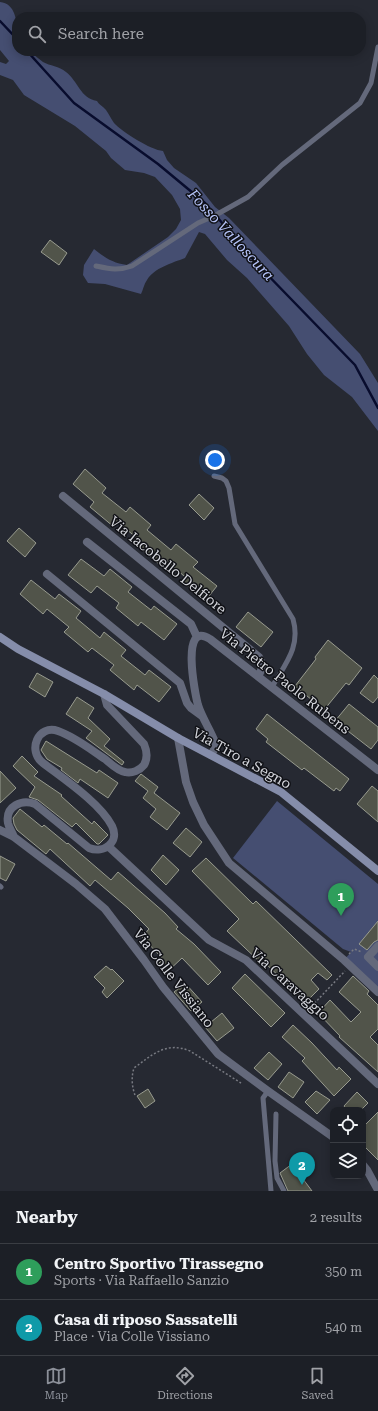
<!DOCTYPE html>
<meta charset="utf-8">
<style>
:root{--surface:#1c1f26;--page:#25272e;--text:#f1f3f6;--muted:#a0a2a7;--line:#3a3d43;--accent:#8c9099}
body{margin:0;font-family:"Roboto Serif",serif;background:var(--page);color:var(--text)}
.controls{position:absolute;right:12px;bottom:12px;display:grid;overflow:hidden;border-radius:8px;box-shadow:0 2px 10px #0003}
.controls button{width:36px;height:36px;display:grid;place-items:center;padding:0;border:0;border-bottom:1px solid var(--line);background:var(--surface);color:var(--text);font:20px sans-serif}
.you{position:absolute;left:215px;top:460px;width:14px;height:14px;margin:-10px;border:3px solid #fff;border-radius:50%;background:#1a73e8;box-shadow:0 0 0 6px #1a73e833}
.badge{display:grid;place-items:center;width:26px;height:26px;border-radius:50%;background:var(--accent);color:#fff;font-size:13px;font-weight:700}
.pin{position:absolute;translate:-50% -33px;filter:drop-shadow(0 1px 2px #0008)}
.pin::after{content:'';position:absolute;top:21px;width:14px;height:12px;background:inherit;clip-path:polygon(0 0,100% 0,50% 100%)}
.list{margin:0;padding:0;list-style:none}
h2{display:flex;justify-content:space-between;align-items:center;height:52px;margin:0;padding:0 16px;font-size:17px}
h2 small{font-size:13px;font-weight:400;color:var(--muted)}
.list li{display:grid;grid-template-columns:26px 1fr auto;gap:12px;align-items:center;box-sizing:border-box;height:56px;padding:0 16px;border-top:1px solid var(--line)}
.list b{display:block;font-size:15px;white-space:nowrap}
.list p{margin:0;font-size:13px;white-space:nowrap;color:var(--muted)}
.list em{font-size:13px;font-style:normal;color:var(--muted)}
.icon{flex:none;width:22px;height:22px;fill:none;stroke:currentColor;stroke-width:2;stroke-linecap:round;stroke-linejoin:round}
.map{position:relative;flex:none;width:378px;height:1191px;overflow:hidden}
.search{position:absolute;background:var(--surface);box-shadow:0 2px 10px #0003;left:12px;right:12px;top:12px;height:44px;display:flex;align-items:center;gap:10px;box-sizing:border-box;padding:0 14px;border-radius:16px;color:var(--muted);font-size:15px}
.sheet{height:164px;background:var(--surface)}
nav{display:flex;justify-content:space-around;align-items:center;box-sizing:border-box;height:56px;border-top:1px solid var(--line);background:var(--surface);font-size:11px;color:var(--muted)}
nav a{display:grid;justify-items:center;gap:2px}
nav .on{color:var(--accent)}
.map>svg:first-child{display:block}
.green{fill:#454e71}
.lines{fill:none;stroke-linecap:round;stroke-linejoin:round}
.stream{stroke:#080c2d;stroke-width:2.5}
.building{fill:#51544a;stroke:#989b8f}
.path{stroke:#787a82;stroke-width:1.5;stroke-dasharray:2 2;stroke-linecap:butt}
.service{stroke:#64697b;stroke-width:5}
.minor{stroke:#64697b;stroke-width:8}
.secondary{stroke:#858daa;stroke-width:8}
.labels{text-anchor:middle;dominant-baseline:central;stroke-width:3;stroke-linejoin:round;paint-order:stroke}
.street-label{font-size:14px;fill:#d5d7dd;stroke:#101116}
.water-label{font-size:15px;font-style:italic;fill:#b3c1f6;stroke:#101116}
</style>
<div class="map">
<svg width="378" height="1191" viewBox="0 0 378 1191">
<rect width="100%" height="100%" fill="#262932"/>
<path class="green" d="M0 2C21 4 17 36 17 51H31C34 55 39 59 43 62 50 66 59 66 66 72 78 81 80 98 97 101 99 105 103 106 106 110 109 114 111 119 114 123 122 132 151 150 163 151L167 160 174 168 196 183 215 207 229 218 360 354 378 383V431L352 397 324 375 307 354 289 326 247 278 227 260 205 234 199 232 185 258C172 263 154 268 147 280 144 284 143 290 141 294L105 284 88 283 83 275 84 265 94 249C105 258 113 263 127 265L168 237 176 229 181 220 180 209 172 195 155 177 144 173 125 170 111 158 106 151 75 126 24 95 13 80 0 75V62L6 64 9 61 0 50Z
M277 801 378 884V991L344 960 351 952 343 949 233 858Z"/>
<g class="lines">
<path class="stream" d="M0 21 17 39
M27 51 74 103 158 164 205 203 259 266 355 365 378 408"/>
</g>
<path class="building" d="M50 240 67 253 59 265 41 252Z
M85 469 106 488 102 493 126 512 130 507 151 525 147 530 171 550 176 544 198 562 193 567 217 586 205 601 182 581 185 577 164 558 159 564 135 544 139 540 118 522 114 527 90 507 94 502 73 484Z
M199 494 214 508 204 520 189 505Z
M19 528 36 543 25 557 7 541Z
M81 559 104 576 110 569 132 587 128 592 151 610 154 606 177 624 164 640 141 622 138 626 116 608 119 603 97 586 91 593 68 575Z
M31 580 55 599 59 594 81 611 76 618 100 638 104 632 126 650 121 656 145 675 149 670 171 687 159 702 137 685 134 690 110 670 114 665 92 648 88 652 64 632 69 627 47 609 43 614 20 594Z
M248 612 273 632 261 647 236 627Z
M328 640 362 668 349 685 346 683 324 710 295 686 316 659 315 657Z
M37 673 53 682 45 697 29 687Z
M374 675 378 679V697L373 703 360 693Z
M77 697 94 708 88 718 110 739 104 746 124 762 122 765 86 738 92 731 66 714Z
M349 704 378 727V740L371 749 335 721Z
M267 714 349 779 340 791 336 788 334 791 304 768 302 770 266 742 268 739 256 729Z
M46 741 97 773 99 770 118 783 108 798 80 779 78 783 61 770 62 768 47 759 41 750Z
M22 756 38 772 34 776 62 795 61 796 92 824 94 821 108 835 99 844H97L76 823 72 827 38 800 29 797 35 787 13 766Z
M0 771 16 788 0 803Z
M141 774 158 787 154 793 180 813 167 830 150 817 156 809 143 798 148 791 135 781Z
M372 786 378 791V822L357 804Z
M20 809 42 827 44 825 67 844 68 843 111 880 118 872 165 913 178 927 176 929 194 944 221 972 208 985 182 958 166 973 157 965 163 959 142 937 149 929 128 908 95 880 90 886 50 849 46 854 17 830 14 824 13 818Z
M186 828 202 842 190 857 173 843Z
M163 855 179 870 166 885 151 870Z
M0 856 15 864 6 881 0 878Z
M206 858 253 904 256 901 332 975 327 980 318 973 311 980 319 989 306 1002 264 962 262 964 227 931 239 919 192 871Z
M378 921V940L374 942 367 950 359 944Z
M106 966 111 970 112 969 124 981 107 998 102 992 105 988 94 977Z
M245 974 285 1013 271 1027 232 988Z
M353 976 369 991 367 994 378 1005V1029L370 1037 378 1045V1072L339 1037 340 1036 318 1013 330 1000 351 1022 361 1012 339 992Z
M185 983 202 1002 191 1011 174 992Z
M222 1013 234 1028 217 1041 205 1027Z
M293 1025 312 1043 337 1070 339 1067 351 1079 334 1096 302 1061 305 1058 282 1037Z
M269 1052 282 1064 268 1080 254 1068Z
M289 1072 304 1082 293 1098 278 1087Z
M148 1089 155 1101 145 1108 137 1096Z
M316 1091 330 1100 317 1114 305 1102Z
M357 1092 368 1103 361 1110H347L344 1106Z
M378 1112V1160L363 1145V1127Z
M292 1164 303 1179 312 1191H288L280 1173Z"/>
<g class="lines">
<path class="path" d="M349 954 354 949 362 952
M309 1009 345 971
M135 1095C132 1087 131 1077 134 1068 152 1055 166 1041 190 1051L241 1083"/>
<path class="service" d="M96 266C110 269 118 271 132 266L198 223 214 216 248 197 282 165 360 103 371 83 378 47
M214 476 222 478 226 481 229 488 235 524 293 619C301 647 285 664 272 687
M0 886 1 887
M268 1091 263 1098 271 1191
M276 1114 275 1161 277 1178 284 1191"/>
<path class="minor" d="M63 496 259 657C263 665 263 669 258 676
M87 542 191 624 197 637
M47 574 180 683 187 703 191 708 202 716
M178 738 186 782 193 802 204 825 229 863 344 960 378 992
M211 755 215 748V742C210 729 202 718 198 705 195 694 180 619 210 639L378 770
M0 830 14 837 76 884 105 909 144 960 163 987 218 1054 268 1091 333 1137
M14 837C12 832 9 828 8 823 5 806 22 799 35 804L89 848C104 854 120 842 112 826 100 803 64 779 43 763 27 751 38 724 58 731 75 737 90 749 105 759 111 764 118 771 125 772 132 774 140 770 144 765 148 758 147 751 144 744L107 705 104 694
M108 846 209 940 246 960 378 1084
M378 946 368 957 378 967
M363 1165 367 1170 378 1190"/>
<path class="secondary" d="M0 637 18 649 104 694 178 738 281 792 378 871"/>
</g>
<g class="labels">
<g class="street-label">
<text transform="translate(168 565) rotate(39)">Via Iacobello Delfiore</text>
<text transform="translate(285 681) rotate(38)">Via Pietro Paolo Rubens</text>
<text transform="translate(242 758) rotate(29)">Via Tiro a Segno</text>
<text transform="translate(174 978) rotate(52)">Via Colle Vissiano</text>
<text transform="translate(290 984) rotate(42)">Via Caravaggio</text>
</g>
<g class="water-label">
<text transform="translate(231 235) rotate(47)">Fosso Valloscura</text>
</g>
</g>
</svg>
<div class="controls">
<button><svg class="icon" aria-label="locate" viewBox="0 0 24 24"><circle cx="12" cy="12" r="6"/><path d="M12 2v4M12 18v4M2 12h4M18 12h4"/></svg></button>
<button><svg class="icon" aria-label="layers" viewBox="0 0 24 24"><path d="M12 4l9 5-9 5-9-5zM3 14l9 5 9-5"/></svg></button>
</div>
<div class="you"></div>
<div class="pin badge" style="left:341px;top:916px;background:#2e9e5b">1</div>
<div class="pin badge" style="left:302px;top:1185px;background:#0f9aa8">2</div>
<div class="search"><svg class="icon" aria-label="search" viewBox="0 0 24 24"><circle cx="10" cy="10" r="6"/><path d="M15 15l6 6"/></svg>Search here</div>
</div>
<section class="sheet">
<h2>Nearby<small>2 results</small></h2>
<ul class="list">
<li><span class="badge" style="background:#2e9e5b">1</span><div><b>Centro Sportivo Tirassegno</b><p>Sports · Via Raffaello Sanzio</p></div><em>350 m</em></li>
<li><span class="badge" style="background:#0f9aa8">2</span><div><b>Casa di riposo Sassatelli</b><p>Place · Via Colle Vissiano</p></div><em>540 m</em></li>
</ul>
</section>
<nav>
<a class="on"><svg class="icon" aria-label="map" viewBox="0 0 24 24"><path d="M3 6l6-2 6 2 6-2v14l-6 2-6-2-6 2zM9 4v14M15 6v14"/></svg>Map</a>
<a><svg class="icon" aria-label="directions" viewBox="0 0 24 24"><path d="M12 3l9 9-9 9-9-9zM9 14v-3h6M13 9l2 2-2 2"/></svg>Directions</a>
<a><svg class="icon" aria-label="saved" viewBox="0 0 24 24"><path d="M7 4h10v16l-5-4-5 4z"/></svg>Saved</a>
</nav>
